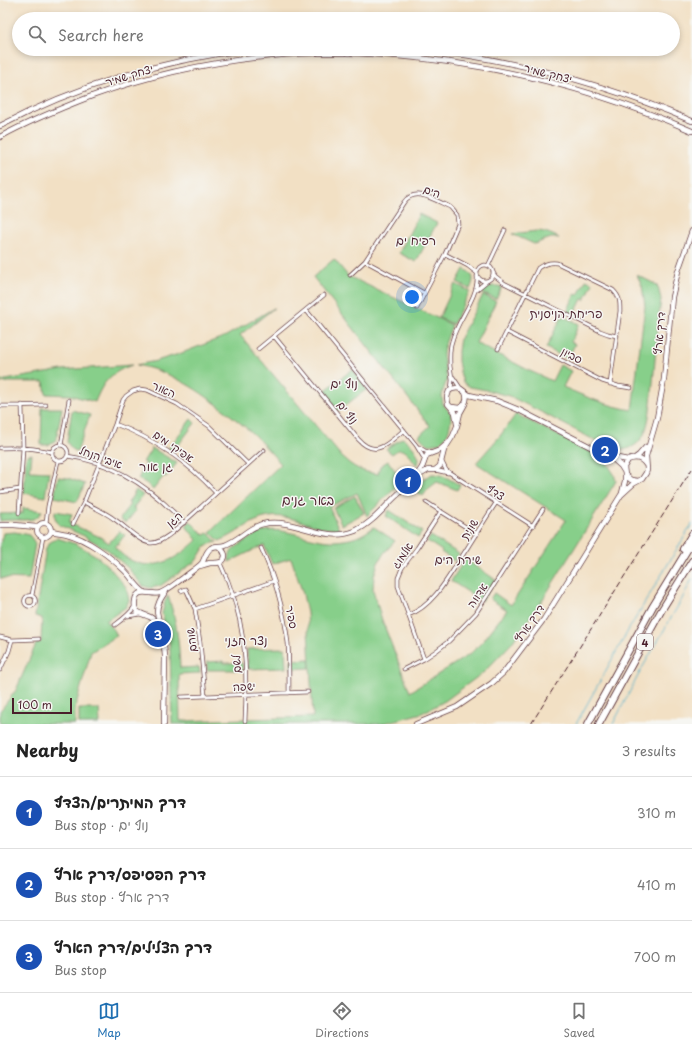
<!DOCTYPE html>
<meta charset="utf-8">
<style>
:root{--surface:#fff;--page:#f2f2f2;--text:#222;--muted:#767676;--line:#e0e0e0;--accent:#1f6fb2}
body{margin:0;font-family:"Playpen Sans","Playpen Sans Hebrew",sans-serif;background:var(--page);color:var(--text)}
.scale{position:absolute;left:12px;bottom:10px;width:60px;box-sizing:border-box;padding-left:4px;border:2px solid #4a1f2b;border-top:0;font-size:11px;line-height:14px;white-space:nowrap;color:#4a1f2b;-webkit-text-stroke:3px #f6f6f2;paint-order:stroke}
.you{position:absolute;left:412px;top:297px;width:14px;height:14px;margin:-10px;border:3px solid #fff;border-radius:50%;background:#1a73e8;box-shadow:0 0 0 6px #1a73e833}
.badge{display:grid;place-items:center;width:26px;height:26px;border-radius:50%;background:var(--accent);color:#fff;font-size:13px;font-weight:700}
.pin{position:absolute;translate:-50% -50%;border:2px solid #fff;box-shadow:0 1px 4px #0006}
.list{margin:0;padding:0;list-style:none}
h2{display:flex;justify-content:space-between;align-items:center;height:52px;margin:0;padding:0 16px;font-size:17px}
h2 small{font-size:13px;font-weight:400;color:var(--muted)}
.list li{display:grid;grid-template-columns:26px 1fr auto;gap:12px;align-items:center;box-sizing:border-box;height:72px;padding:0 16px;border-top:1px solid var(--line)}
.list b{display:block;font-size:15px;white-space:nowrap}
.list p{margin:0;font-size:13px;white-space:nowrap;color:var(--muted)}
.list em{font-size:13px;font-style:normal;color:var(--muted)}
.icon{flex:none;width:22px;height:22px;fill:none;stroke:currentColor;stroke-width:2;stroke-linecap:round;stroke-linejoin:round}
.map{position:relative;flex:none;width:692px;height:724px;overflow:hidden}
.search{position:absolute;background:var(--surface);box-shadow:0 2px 6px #0003;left:12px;right:12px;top:12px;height:44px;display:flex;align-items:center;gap:10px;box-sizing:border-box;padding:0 14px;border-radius:22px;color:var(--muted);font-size:15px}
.sheet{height:268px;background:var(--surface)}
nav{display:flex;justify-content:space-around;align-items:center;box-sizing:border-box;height:56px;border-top:1px solid var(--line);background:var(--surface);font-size:11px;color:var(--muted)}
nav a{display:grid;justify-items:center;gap:2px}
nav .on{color:var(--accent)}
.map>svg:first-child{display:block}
.green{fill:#87cf8a;stroke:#68775a}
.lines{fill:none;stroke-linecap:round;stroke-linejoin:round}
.stream{stroke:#4aaec9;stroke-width:1}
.street-casing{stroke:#633c42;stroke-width:4.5}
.secondary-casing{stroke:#633c42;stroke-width:6}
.highway-casing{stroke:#633c42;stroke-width:8}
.street{stroke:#fff;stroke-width:3}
.secondary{stroke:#fff;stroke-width:4.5}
.highway{stroke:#fff;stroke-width:6}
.rail{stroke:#4a1f2b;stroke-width:1;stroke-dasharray:6 3;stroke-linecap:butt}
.labels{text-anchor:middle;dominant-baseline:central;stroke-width:3;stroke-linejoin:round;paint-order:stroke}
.shield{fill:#f6f6f2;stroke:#7e6067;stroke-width:1}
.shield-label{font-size:10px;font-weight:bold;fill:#4a1f2b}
.street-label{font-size:11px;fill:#4a1f2b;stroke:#f6f6f2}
.neighbourhood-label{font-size:12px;fill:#4a1f2b;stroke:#f6f6f2}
.quarter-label{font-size:13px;fill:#4a1f2b;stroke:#f6f6f2}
</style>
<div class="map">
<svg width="692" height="724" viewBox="0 0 692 724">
<rect width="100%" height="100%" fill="#f6f6f2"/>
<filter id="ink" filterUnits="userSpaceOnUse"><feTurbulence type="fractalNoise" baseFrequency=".025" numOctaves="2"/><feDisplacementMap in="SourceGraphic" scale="8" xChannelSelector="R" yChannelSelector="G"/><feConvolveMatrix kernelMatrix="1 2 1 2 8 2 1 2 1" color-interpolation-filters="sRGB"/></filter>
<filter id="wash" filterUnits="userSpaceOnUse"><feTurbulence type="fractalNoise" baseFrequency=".012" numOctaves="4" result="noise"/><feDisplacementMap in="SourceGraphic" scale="16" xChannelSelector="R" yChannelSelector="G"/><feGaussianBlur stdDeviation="0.9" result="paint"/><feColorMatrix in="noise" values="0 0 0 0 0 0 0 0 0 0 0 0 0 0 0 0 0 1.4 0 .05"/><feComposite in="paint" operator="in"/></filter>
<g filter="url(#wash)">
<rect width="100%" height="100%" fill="#f2e0c4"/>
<path class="green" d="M419 214 437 223 416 262 399 253Z
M536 231C545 231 551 234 559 238H551L534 244 512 234Z
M334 259 348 276 452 325 444 347 443 355 447 380 443 391 442 397 443 404 451 414C451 425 448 442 435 444 432 445 428 445 426 443 423 441 421 438 419 436L430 426 313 277Z
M464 269C474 274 475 279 470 289L457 282Z
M637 275 655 284 658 287 661 299C658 323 656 348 654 372 652 389 651 424 642 438 635 448 626 450 615 451L537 410 509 396 486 390 470 387 463 382 460 372 458 361V351L460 338 483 295 496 301 476 343 530 371 552 381 560 365 571 371 563 387C586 397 608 406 632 410L645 306 642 286Z
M586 280 593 283 585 300 582 299 574 315 567 312 575 294 578 295Z
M455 284 470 291 453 324 439 318Z
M492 286H498L502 287 496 299 479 292 485 288Z
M274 308 240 335 342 457C354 468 362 472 378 474L380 466 388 461 402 480 367 516 357 493 329 507 339 529C334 529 329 529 324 528 305 524 288 514 269 517 249 520 237 535 219 541L210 532 281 464C272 454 263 444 254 435 246 427 236 420 228 413 200 391 171 371 136 365L156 361 179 354 226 336Z
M562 316 579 324 571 342 575 344 568 359 546 348Z
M132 365C110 373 103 382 95 402L70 395 46 394 44 382H9L0 383V381L62 370Z
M353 369 367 389 338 411 323 392Z
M42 408H62L56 440 48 445H41Z
M72 410 90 415 77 452 71 448 67 442Z
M516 414 595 454 607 463 614 474 616 481 613 486 543 599 511 644 484 672 445 701 422 713 381 724H172L170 649 169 641 162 614 165 601 168 596C177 622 179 641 180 668L199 667 200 673 179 674 180 721 313 717 307 613 303 594 291 558 272 564 264 545 229 562C229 550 234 549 242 543 248 540 255 534 261 532 282 525 311 542 334 541 352 540 360 537 374 527L395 541 384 553 378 563 374 576 373 590 382 620 410 692 470 654 483 641 507 610 490 599 494 593 511 605 566 520 476 463 500 436Z
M191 419 195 423 173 452 168 449Z
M402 438C408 440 418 452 419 459 419 462 418 463 417 465 413 461 408 451 402 450 398 449 395 452 392 454L386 449Z
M152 448 177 463 166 477 164 476 153 490 146 483 138 479 146 463 143 462Z
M32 454 30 471 49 472 45 497 24 493 26 458 28 455Z
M432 474C443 474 451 480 460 485L457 490 437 482 428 489 423 496 414 489 426 477Z
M58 477 68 478 85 484 77 502 54 497Z
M136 490 143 495 133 508 136 510 126 523 120 519 130 504 128 503Z
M355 496 364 513 342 525 333 508Z
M23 508 42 511C40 515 37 518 33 519 24 521 10 519 0 521V514L23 513Z
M389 510 422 532 418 538 386 516Z
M55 511 72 514 69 523 100 537 109 543 119 531 125 535 115 547C118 551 122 555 127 558 152 574 178 559 197 540L186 526 190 521 204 535 208 533 217 542 210 544 204 548 196 561 160 586 151 588 143 586 128 568 108 550 84 536 59 525 55 518Z
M15 532 29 535 33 540 35 544 29 579 0 578V546L3 533Z
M431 536 459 554 454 561 441 552 442 551 427 541Z
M57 538 76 544 95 555 109 567 126 587 129 600 126 607 106 621 117 635 91 652 75 708V724H0V711L16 690 36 644 41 642 42 618 35 616 46 548 49 543Z
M465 559 496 580 482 601 451 581Z
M285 648 286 668 248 669 247 649Z
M309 659 310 668 291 669V660Z
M224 661V663H242L243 670H207V662Z
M79 709H99L100 724H79Z"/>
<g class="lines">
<path class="stream" d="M576 724 629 629 692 524
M613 724 641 670 682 599 692 579"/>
</g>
</g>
<g filter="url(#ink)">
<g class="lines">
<defs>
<path id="street" d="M445 254 468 266 477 273
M365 261 424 293
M477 273a8 8 0 1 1 16 0a8 8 0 1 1-16 0Z
M488 266 505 230
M493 272 495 276 504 283 600 331 608 334 617 336
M350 275 365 261 404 202C416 186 436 201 450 207L452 209 457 215 458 224 445 254 417 308
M476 290 487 281
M306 310 416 445 425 460
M507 332 602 381 618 386 631 388
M274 336 358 439C376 459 388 443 404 430
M258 349 324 295
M498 349 538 268C545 263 550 262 557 263L613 290C620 297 620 301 620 311L610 384
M453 377 461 389
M450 390C454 381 451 374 450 366 450 357 449 349 452 341 457 320 479 297 477 276
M0 406 46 405
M115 424C153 438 189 463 216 493
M61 445 69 400
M52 453a8 8 0 1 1 16 0a8 8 0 1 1-16 0Z
M419 447 425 451 432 453
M0 448C18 447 35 448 52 452
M67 456C113 462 153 489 184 523
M442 462 446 470 450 473 533 526
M435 470 448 473
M0 492 20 489
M84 502C94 508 105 512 114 519 124 525 139 542 150 543 158 544 166 537 172 533L264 450
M426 502 477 534
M19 513 23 448 22 405
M46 523 48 506 58 461
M73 524 84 502 115 424 123 400 126 396 133 391 140 389 147 390 177 404 209 426 248 464
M261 548C275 578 284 611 288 643 289 660 289 677 289 693
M220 563C245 614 248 664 245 721
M181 591 186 589 195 609 200 642 205 696
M32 595 43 537
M24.5 601a5.5 5.5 0 1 1 11 0a5.5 5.5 0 1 1-11 0Z
M195 609 274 581
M408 615C434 607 452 571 466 550 476 534 486 518 496 503
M128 616 140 614
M115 625C123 619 130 614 135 606
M0 637 12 640 39 639
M424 659 398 586V578L402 568 417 548 441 511
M404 669 424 659 436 651 449 641 476 613 543 509
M0 670 9 651 12 640
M181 697 308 692"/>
<path id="secondary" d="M422 49C515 60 606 84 692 121
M0 126C78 85 164 60 251 49
M0 137C29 121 61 108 92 96 150 75 210 62 271 56 309 52 348 52 386 55 491 63 595 89 692 131
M452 407 459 408C466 405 468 399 465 392
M457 424 455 412 448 404 447 397 449 391 452 389 457 388 461 389 469 395 497 401 519 410 612 458 621 466 624 471
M613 457 628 460C635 457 642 458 646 465
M635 458 639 455 646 447
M628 460 624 467 625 475 631 480 638 481
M418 476 428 470H435L440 466 444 450 453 436 457 426 460 413 465 404
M622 493 625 481V475
M37 530a7 7 0 1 1 14 0a7 7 0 1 1-14 0Z
M0 525H14L37 527
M51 531C56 532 62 533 67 534 87 539 111 557 125 571 132 578 136 586 144 592
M200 566C203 565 206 564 210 563 216 563 225 564 225 555 224 551 222 549 219 547
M160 627C157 623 154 619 150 617 142 613 133 614 135 601 137 586 152 596 160 593 168 590 176 583 183 578 189 573 196 569 202 563 205 558 206 551 211 548 215 545 221 547 225 545 241 539 250 525 268 523 298 520 325 543 355 531 371 524 382 510 394 498 403 489 414 480 421 469 424 465 424 460 427 455L440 450 448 443
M164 724 165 656 164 646 157 612C157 604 161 598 166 591
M416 724 457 707 492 683 504 672 544 619 621 495 633 484 642 479 646 473 647 470 646 456 657 418 664 379 672 297 678 271 692 231"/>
<path id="highway" d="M683 549 692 534
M588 724 653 606 692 542
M599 724 661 611 692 561"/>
</defs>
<use href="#street" class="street-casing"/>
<use href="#secondary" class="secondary-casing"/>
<use href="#highway" class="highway-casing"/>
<use href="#street" class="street"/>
<use href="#secondary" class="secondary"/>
<use href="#highway" class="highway"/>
<path class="rail" d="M531 724 692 469"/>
</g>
</g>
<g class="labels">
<rect class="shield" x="637" y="634" width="16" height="16" rx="3"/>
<g class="shield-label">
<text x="645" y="642">4</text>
</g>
<g class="street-label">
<text transform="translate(548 73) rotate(14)">יצחק שמיר</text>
<text transform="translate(129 75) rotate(-17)">יצחק שמיר</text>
<text transform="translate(432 191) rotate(19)">הים</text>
<text transform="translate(659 333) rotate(-85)">דרך ארץ</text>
<text transform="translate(572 355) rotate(27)">סביון</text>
<text transform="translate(164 389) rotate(24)">האור</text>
<text transform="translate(348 412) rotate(51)">נוף ים</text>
<text transform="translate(174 446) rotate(35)">אפיקי מים</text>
<text transform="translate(101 457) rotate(20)">איבי הנחל</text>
<text transform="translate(496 492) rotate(33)">צדף</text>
<text transform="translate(174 519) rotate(-41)">הגן</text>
<text transform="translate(469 529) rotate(-57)">שונית</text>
<text transform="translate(402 555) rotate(-56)">אלמוג</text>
<text transform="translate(477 595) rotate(-56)">אדווה</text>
<text transform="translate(292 617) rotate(79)">ספיר</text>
<text transform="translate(529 623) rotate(-55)">דרך ארץ</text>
<text transform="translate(191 640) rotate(-97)">שוהם</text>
<text transform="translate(236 664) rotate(-93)">לשם</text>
<text transform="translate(244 686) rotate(-2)">ישפה</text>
</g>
<g class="neighbourhood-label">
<text x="416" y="240">רפיח ים</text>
<text x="566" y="313">פריחת הניסנית</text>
<text x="344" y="383">נוף ים</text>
<text x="156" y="466">גן אור</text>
<text x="458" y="559">שירת הים</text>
<text x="246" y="640">נצר חזני</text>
</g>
<g class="quarter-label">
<text x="308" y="499">באר גנים</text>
</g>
</g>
</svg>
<div class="scale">100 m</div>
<div class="you"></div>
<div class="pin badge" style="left:408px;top:481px;background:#1a4fb4">1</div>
<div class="pin badge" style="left:605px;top:450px;background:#1a4fb4">2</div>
<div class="pin badge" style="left:158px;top:634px;background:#1a4fb4">3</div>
<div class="search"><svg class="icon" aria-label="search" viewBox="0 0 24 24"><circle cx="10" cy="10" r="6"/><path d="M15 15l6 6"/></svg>Search here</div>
</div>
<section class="sheet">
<h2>Nearby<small>3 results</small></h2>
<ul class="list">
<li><span class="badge" style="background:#1a4fb4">1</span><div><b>דרך המיתרים/הצדף</b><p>Bus stop · נוף ים</p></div><em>310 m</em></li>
<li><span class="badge" style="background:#1a4fb4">2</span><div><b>דרך הפסיפס/דרך ארץ</b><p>Bus stop · דרך ארץ</p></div><em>410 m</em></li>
<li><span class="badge" style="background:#1a4fb4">3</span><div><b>דרך הצלילים/דרך הארץ</b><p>Bus stop</p></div><em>700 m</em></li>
</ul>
</section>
<nav>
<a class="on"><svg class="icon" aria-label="map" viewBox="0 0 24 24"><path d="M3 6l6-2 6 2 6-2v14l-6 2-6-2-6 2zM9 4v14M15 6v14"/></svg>Map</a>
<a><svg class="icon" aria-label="directions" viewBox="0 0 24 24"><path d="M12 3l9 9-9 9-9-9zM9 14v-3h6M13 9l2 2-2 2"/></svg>Directions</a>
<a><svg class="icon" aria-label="saved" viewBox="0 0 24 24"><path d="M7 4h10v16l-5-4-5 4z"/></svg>Saved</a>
</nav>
